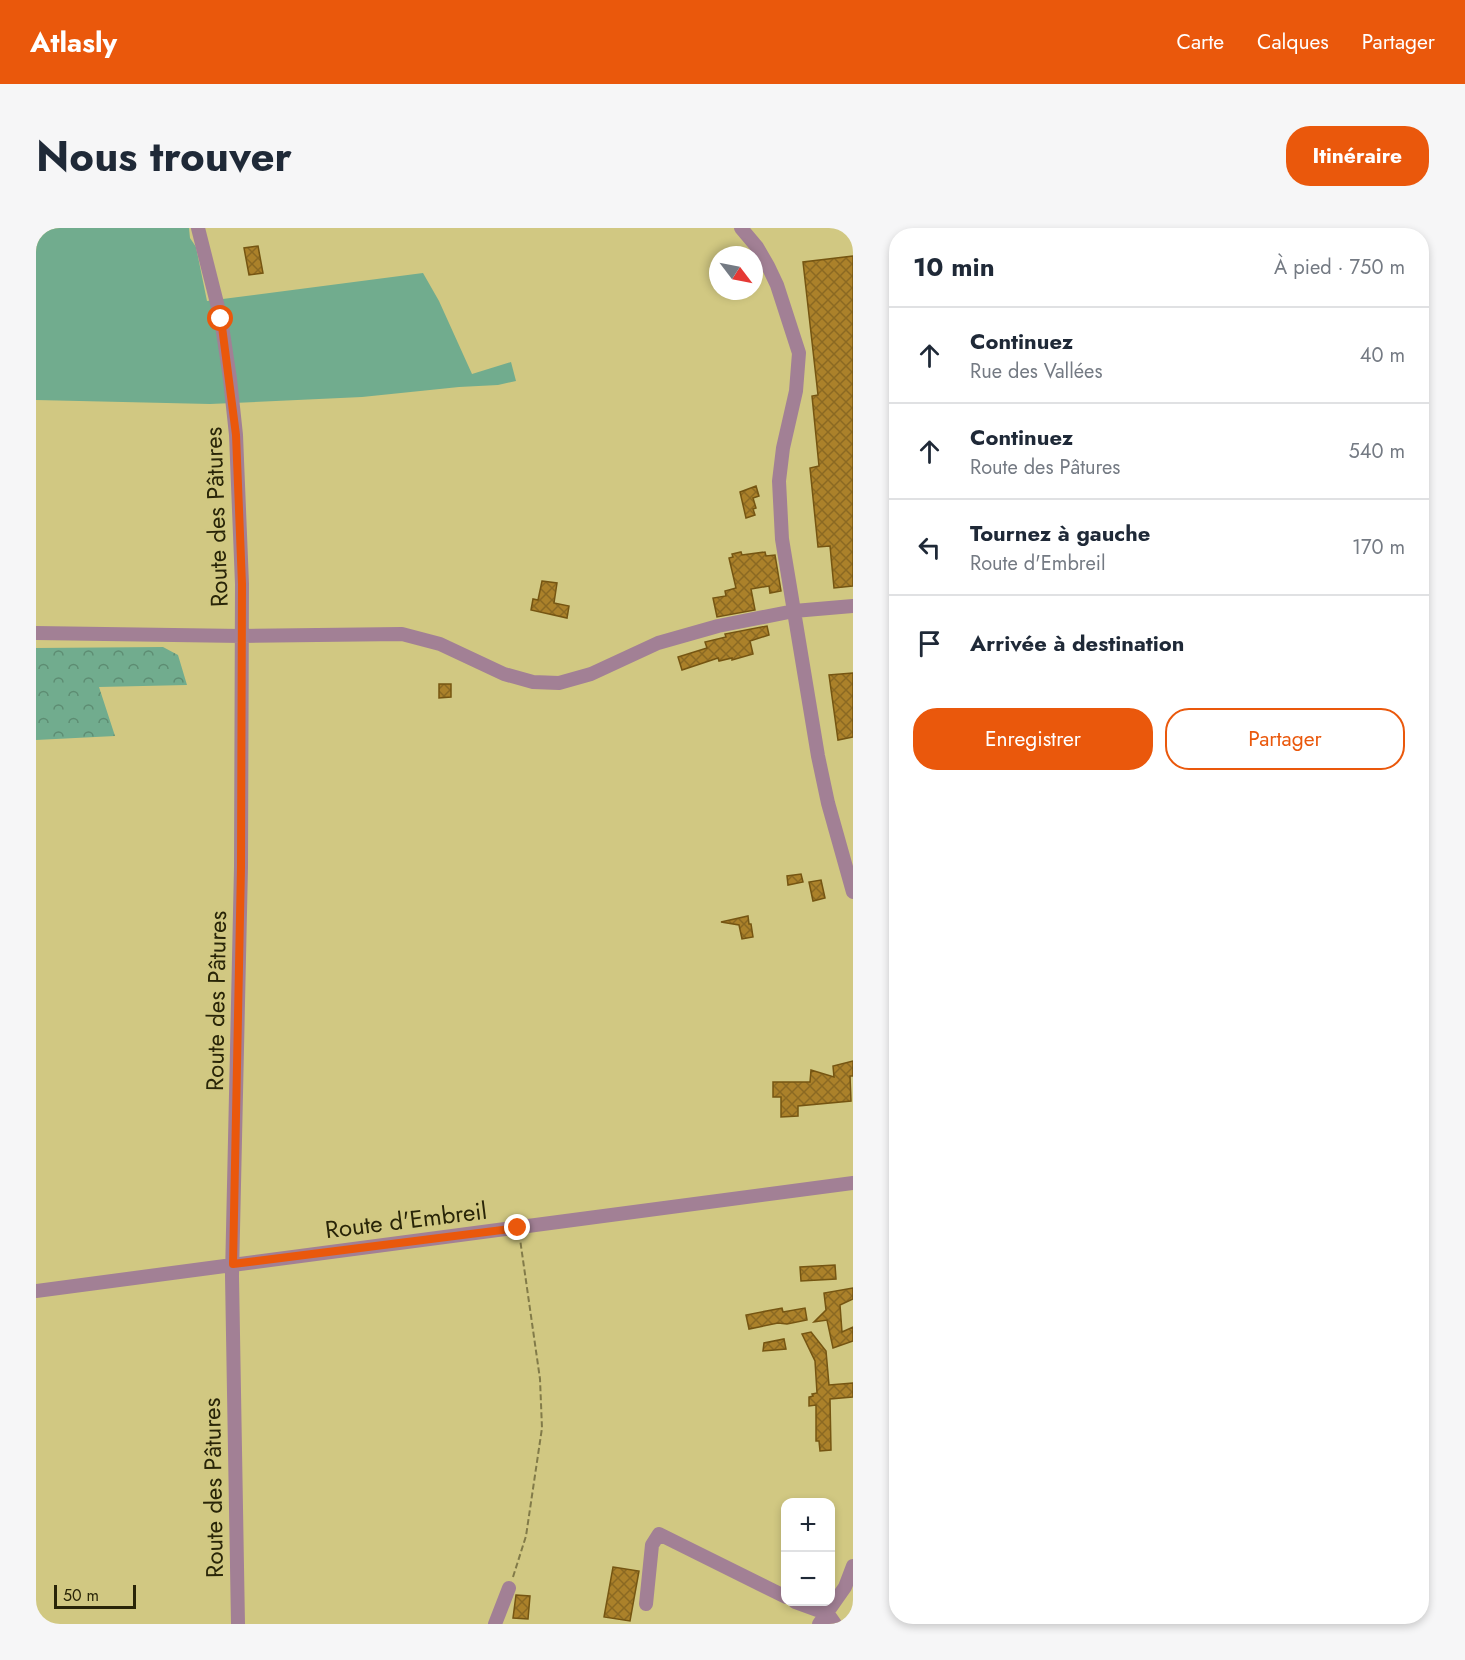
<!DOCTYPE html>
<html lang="fr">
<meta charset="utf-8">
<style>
:root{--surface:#fff;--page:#f6f6f7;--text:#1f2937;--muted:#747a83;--line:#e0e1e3;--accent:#ea580c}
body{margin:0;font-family:Jost,sans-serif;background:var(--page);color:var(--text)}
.controls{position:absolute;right:18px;bottom:18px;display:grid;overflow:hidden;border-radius:12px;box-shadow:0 3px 9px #0003}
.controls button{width:54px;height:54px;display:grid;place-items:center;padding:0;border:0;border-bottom:2px solid var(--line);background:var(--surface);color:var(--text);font:30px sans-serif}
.compass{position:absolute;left:673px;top:18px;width:54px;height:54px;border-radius:50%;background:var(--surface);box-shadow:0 3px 9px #0003;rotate:122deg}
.scale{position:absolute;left:18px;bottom:15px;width:82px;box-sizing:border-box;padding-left:6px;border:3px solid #292508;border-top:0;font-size:16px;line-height:21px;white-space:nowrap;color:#292508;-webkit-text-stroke:4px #d1c882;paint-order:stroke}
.stop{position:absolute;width:18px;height:18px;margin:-14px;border:4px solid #ea580c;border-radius:50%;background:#fff}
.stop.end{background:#ea580c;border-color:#fff;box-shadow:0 2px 6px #0008}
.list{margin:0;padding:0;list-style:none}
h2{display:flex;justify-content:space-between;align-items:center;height:78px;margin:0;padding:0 24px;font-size:26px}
h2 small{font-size:20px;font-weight:400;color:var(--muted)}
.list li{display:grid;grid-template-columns:39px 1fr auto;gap:18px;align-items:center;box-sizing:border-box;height:96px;padding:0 24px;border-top:2px solid var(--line)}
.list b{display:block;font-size:22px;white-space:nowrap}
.list p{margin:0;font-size:20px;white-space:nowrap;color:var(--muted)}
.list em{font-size:20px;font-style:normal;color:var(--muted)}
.actions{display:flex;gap:12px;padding:18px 24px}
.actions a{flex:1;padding:14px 0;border:2px solid var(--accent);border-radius:24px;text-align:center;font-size:21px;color:var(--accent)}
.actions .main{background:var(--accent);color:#fff}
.icon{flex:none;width:33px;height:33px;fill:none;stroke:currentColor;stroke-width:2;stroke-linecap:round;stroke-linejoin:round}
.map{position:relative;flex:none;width:817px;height:1396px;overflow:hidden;border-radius:24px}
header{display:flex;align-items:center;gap:36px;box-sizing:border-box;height:84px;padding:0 30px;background:var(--accent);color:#fff}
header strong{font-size:28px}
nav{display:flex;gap:33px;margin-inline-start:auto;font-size:21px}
.intro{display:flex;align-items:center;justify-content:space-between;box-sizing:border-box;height:144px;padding:0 36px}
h1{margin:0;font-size:42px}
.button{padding:15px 27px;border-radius:24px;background:var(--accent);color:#fff;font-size:21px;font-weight:700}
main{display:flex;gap:36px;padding:0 36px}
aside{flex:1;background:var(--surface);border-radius:24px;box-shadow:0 3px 9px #0003}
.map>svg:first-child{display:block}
.green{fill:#71ac8e}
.forest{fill:url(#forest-crowns)}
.building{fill:url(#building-cross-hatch);stroke:#755512;stroke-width:1.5}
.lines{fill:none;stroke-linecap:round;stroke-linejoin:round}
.path{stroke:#827b49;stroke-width:2;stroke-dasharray:6 3;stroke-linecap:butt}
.street{stroke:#a28095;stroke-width:14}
.route{stroke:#ea580c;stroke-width:8}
.labels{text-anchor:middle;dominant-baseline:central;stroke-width:4.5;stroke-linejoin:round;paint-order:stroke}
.street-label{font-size:24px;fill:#292508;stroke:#d1c882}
</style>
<header>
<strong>Atlasly</strong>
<nav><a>Carte</a><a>Calques</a><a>Partager</a></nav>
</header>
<div class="intro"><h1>Nous trouver</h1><a class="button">Itinéraire</a></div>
<main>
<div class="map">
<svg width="817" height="1396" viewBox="0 0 817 1396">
<defs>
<pattern id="forest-crowns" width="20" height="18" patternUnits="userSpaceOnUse" patternTransform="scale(1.5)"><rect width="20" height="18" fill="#71ac8e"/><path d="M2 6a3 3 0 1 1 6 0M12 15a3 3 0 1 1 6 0" fill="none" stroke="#5d8c72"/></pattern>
<pattern id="building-cross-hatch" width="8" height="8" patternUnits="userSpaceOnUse" patternTransform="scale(1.5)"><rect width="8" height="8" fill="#ab812a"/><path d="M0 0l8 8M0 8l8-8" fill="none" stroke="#8b6922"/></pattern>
</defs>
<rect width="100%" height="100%" fill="#d1c882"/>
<path class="green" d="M0 0H153L154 10 160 19 171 73 387 45 403 73 436 146 475 134 480 153 462 157 423 159 326 169 174 176 0 172Z"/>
<path class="forest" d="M127 419 142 427 151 457 63 459 79 508 0 512V420Z"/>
<path class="building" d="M222 18 227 45 213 47 208 20Z
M817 28V358L798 360 794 318 782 319 774 240 783 238 776 168 782 167 767 34Z
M720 258 723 268 717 270 720 280 717 281 719 287 710 290 704 264Z
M705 324 706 327 729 324 730 328 739 327 745 363 734 365 733 358 715 361 719 382 681 389 677 370 690 368 689 363 700 360 693 330 697 329 696 326Z
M506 353 521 355 518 375 533 378 531 390 495 382 497 371 502 372Z
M731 398 733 407 714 413 717 426 696 432V430L683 433 682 430 646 442 642 429 671 420 669 414 690 409 689 406Z
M817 445V509L802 512 793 447Z
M403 456H415V469L403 470Z
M765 646 767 654 752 657 751 648Z
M785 652 789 670 777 673 773 654Z
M712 688 713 696H715L717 709 706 711 703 697 685 694Z
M817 833V848H814L815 873 762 878V888L745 889V869H737V854H774L775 842 798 849 797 838Z
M799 1037 800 1051 765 1053 764 1039Z
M817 1060V1071L804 1077 806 1104 817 1099V1113L797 1120 791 1092 778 1094 790 1082 788 1065Z
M746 1080 747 1084 769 1080 771 1092 751 1096 742 1095 713 1101 710 1087Z
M775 1104 790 1123 793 1157 817 1155V1169L794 1171 795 1222 784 1223 783 1213H780V1177L773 1178V1169L777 1168 776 1166 781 1165 779 1133 766 1106Z
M748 1111 750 1121 727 1123 728 1115Z
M577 1339 603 1343 594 1393 568 1389Z
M480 1367 494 1368 492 1391 477 1390Z"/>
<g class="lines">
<path class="path" d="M477 1349 490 1308 506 1200 504 1151 484 1011"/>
<path class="street" d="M162 0 185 91 194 151 200 207 206 356 205 639 196 1048 202 1396
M705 0 721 19 732 38 741 57 763 125 760 163 747 220 743 253 746 311 782 528 792 575 817 664
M0 405 206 408 366 406 404 416 468 446 497 454 523 455 555 446 622 415 682 398 758 383 817 378
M0 1063 817 955
M759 1374 792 1386 799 1396
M610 1376 616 1317 623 1306 750 1369
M459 1396 473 1360
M783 1396 809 1359 817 1338"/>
</g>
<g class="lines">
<path class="route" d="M185 91 200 207 206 356 205 639 197 1036 482 1000"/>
</g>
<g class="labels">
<g class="street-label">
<text transform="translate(180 289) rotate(-92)">Route des Pâtures</text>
<text transform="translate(180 773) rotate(-89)">Route des Pâtures</text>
<text transform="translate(370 992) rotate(-7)">Route d'Embreil</text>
<text transform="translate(177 1260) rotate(-91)">Route des Pâtures</text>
</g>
</g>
</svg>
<div class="controls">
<button>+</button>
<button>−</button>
</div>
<svg class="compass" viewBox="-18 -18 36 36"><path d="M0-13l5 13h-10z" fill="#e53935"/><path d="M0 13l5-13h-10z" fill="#747a83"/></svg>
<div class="scale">50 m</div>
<div class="stop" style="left:185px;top:91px"></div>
<div class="stop end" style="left:482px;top:1000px"></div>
</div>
<aside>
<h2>10 min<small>À pied · 750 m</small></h2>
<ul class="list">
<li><svg class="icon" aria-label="ahead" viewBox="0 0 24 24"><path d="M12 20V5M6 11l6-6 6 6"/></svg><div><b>Continuez</b><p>Rue des Vallées</p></div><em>40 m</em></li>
<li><svg class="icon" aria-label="ahead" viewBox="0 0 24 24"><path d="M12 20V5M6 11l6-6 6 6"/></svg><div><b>Continuez</b><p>Route des Pâtures</p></div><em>540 m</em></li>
<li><svg class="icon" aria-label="left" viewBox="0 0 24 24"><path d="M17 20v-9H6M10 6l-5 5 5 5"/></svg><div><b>Tournez à gauche</b><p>Route d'Embreil</p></div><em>170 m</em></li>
<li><svg class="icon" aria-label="arrive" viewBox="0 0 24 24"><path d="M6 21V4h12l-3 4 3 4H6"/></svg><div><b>Arrivée à destination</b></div></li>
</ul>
<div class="actions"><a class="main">Enregistrer</a><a>Partager</a></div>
</aside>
</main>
